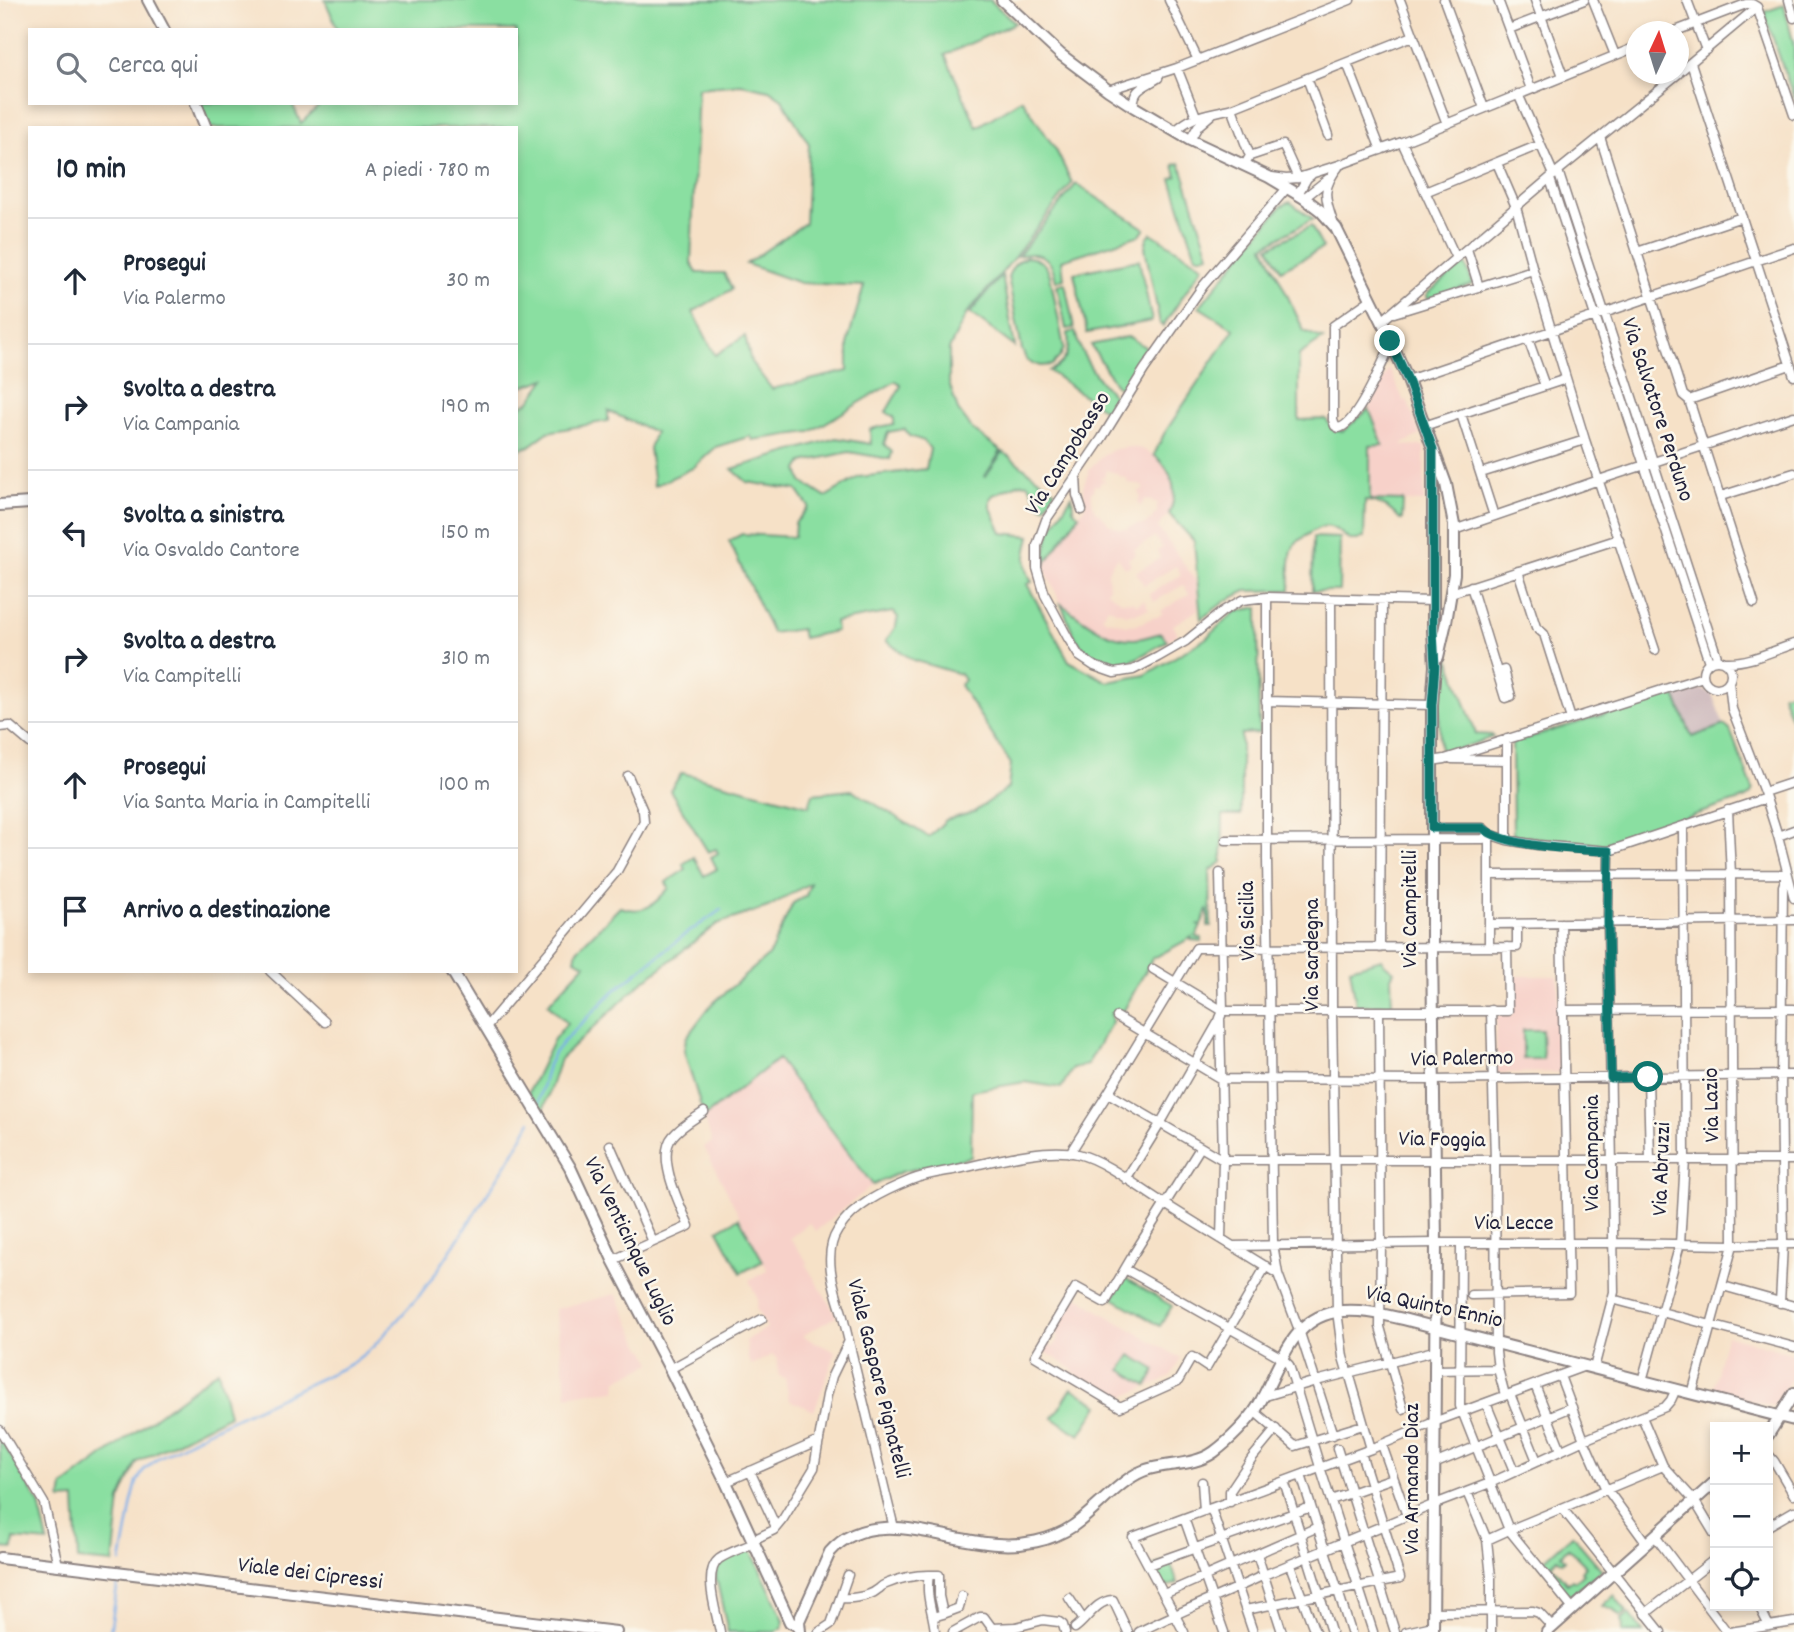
<!DOCTYPE html>
<html lang="it">
<meta charset="utf-8">
<style>
:root{--surface:#fff;--page:#f6f6f7;--text:#1f2937;--muted:#747a83;--line:#e0e1e3}
body{margin:0;font-family:Dekko,sans-serif;background:var(--page);color:var(--text)}
.controls{position:absolute;right:21px;bottom:21px;display:grid;overflow:hidden;border-radius:0px;box-shadow:0 4px 10px #0003}
.controls button{width:63px;height:63px;display:grid;place-items:center;padding:0;border:0;border-bottom:2px solid var(--line);background:var(--surface);color:var(--text);font:35px sans-serif}
.compass{position:absolute;left:1626px;top:21px;width:63px;height:63px;border-radius:50%;background:var(--surface);box-shadow:0 4px 10px #0003;rotate:4deg}
.stop{position:absolute;width:21px;height:21px;margin:-16px;border:5px solid #0f766e;border-radius:50%;background:#fff}
.stop.end{background:#0f766e;border-color:#fff;box-shadow:0 2px 7px #0008}
.list{margin:0;padding:0;list-style:none}
h2{display:flex;justify-content:space-between;align-items:center;height:91px;margin:0;padding:0 28px;font-size:30px}
h2 small{font-size:23px;font-weight:400;color:var(--muted)}
.list li{display:grid;grid-template-columns:46px 1fr auto;gap:21px;align-items:center;box-sizing:border-box;height:126px;padding:0 28px;border-top:2px solid var(--line)}
.list b{display:block;font-size:26px;white-space:nowrap}
.list p{margin:0;font-size:23px;white-space:nowrap;color:var(--muted)}
.list em{font-size:23px;font-style:normal;color:var(--muted)}
.icon{flex:none;width:38px;height:38px;fill:none;stroke:currentColor;stroke-width:2;stroke-linecap:round;stroke-linejoin:round}
.map{position:relative;flex:none;width:1794px;height:1632px;overflow:hidden}
.search{position:absolute;background:var(--surface);box-shadow:0 4px 10px #0003;left:28px;top:28px;width:490px;height:77px;display:flex;align-items:center;gap:18px;box-sizing:border-box;padding:0 24px;border-radius:0px;color:var(--muted);font-size:26px}
.panel{position:absolute;background:var(--surface);box-shadow:0 4px 10px #0003;left:28px;top:126px;width:490px;height:847px;border-radius:0px}
.map>svg:first-child{display:block}
.built{fill:#f7d1c9;fill-rule:evenodd}
.industrial{fill:#d2bfc1}
.green{fill:#8adfa1;stroke:#56806e;stroke-width:2;fill-rule:evenodd}
.lines{fill:none;stroke-linecap:round;stroke-linejoin:round}
.stream{stroke:#7daee8;stroke-width:2.5}
.street-casing{stroke:#8c8281;stroke-width:11}
.secondary-casing{stroke:#8c8281;stroke-width:14}
.street{stroke:#fff;stroke-width:8}
.secondary{stroke:#fff;stroke-width:10}
.route{stroke:#0f766e;stroke-width:9}
.labels{text-anchor:middle;dominant-baseline:central;stroke-width:5;stroke-linejoin:round;paint-order:stroke}
.street-label{font-size:23px;fill:#22223b;stroke:#fbf7ec}
</style>
<div class="map">
<svg width="1794" height="1632" viewBox="0 0 1794 1632">
<rect width="100%" height="100%" fill="#fbf7ec"/>
<filter id="ink" filterUnits="userSpaceOnUse"><feTurbulence type="fractalNoise" baseFrequency=".0143" numOctaves="2"/><feDisplacementMap in="SourceGraphic" scale="14" xChannelSelector="R" yChannelSelector="G"/><feConvolveMatrix kernelMatrix="1 2 1 2 8 2 1 2 1" color-interpolation-filters="sRGB"/></filter>
<filter id="wash" filterUnits="userSpaceOnUse"><feTurbulence type="fractalNoise" baseFrequency=".00686" numOctaves="4" result="noise"/><feDisplacementMap in="SourceGraphic" scale="28" xChannelSelector="R" yChannelSelector="G"/><feGaussianBlur stdDeviation="1.57" result="paint"/><feColorMatrix in="noise" values="0 0 0 0 0 0 0 0 0 0 0 0 0 0 0 0 0 1.4 0 .05"/><feComposite in="paint" operator="in"/></filter>
<g filter="url(#wash)">
<rect width="100%" height="100%" fill="#f6e1c7"/>
<path class="built" d="M1389 368 1404 401 1407 400 1420 435 1401 445 1424 446V502L1370 501V445H1383L1369 409Z
M1129 447 1142 449 1154 455 1163 463 1171 475 1174 490V499L1169 514 1158 527 1196 581 1198 610 1173 625 1178 634 1167 641 1161 633 1136 639 1110 635 1100 631 1061 604 1046 571 1045 564 1085 506 1083 487 1090 468 1104 454 1116 449ZM1106 470 1119 474V476L1128 479 1127 483 1137 484 1143 487 1144 490 1139 491V495L1141 496 1137 504 1141 506 1145 499 1158 503 1156 509 1158 510 1152 519 1142 526 1141 524 1128 527V529H1120L1107 523V521L1098 512H1096L1093 506 1091 492 1093 491 1094 485 1099 486 1101 481 1104 482 1105 480 1099 477H1104ZM1155 537 1162 548 1157 551 1160 558 1136 572 1144 585 1176 566 1181 575 1149 594 1154 602 1183 585 1189 594 1161 611 1162 614 1155 618 1154 617 1139 624 1127 625 1109 620 1108 621 1102 616 1108 607 1116 611 1127 614 1137 613 1149 609 1144 600 1136 605 1135 602 1121 601 1107 591 1106 590 1109 588 1108 572 1113 562 1118 558 1125 568 1131 565 1128 559 1136 554 1134 550Z
M1513 976H1558L1560 1072 1497 1073 1496 1016H1512Z
M777 1058 873 1185 816 1231 809 1223 790 1238 808 1263 806 1265 837 1316 802 1336 836 1352 814 1411 789 1400 785 1378 779 1376 778 1371 777 1358 772 1355 752 1365 748 1359 746 1340 767 1328 756 1308 758 1299 749 1280 768 1271 704 1147 712 1142 704 1117Z
M616 1294 643 1350 645 1349 652 1363 617 1380 616 1391 590 1392 567 1396 555 1309Z
M1077 1296 1099 1311 1181 1358 1170 1377 1121 1398 1091 1380 1088 1382 1073 1373 1074 1370 1044 1351 1048 1344 1053 1347 1059 1337 1054 1333 1070 1303 1072 1304Z
M1726 1335 1794 1354V1375L1773 1406 1713 1391Z"/>
<path class="industrial" d="M1701 689 1712 694 1724 725 1692 737 1676 696Z"/>
<path class="green" d="M325 0H990L1015 23 945 55 977 127 1022 99 1056 150 1072 183 1005 269 967 313 949 349V383L958 410 973 430 1001 451 984 478 1003 452 1055 491 1045 507 1039 504 1029 484 1020 483 993 495 990 499V506L1002 533 1030 536C1026 555 1022 563 1032 582L1027 584 1069 661 1108 682 1145 675 1205 639 1235 612 1258 607 1259 733 1241 734V815H1223L1222 862 1210 871 1211 926H1208V911L1207 910 1201 925H1197L1201 926 1196 937 1202 938V941L1191 940 1192 937 1152 959 1122 1014H1111L1112 1022 1087 1065 1073 1068 1061 1088 1025 1082 972 1091 971 1157 901 1172 873 1185 778 1059 704 1117 684 1051 686 1038 711 1005 769 955 793 903 806 896 810 883 768 907 717 924 640 984 560 1059 542 1114 528 1093 554 1039 567 1023 548 1004 585 964 575 959 577 950 620 907C645 915 654 905 669 888L666 882 686 869 683 864 694 857 704 876 717 869 711 857 718 853 716 849 708 852 670 790 682 773 809 806 813 794 852 790 929 837 946 820 974 812 1008 788 1011 764 960 685 964 680 960 674 913 660 886 641 896 626 898 617 893 612 835 622 836 631 803 638 801 629 772 633 729 541 742 534 794 537 795 523 809 507 797 490 747 482 732 469 836 438 871 444 870 429 894 424V417L886 412 901 386 896 381 810 432 752 440 751 436 716 447 693 468 654 486 649 448 655 432 608 411V421L548 432 529 446 516 451V409L530 401 546 379 516 389V128H208L198 103H292L301 123 322 103H516V30H338ZM741 84 769 90 782 99 809 144 805 223 746 264 800 283 864 286 848 340V371L772 389 751 362 745 336 715 355 693 312 732 289 724 273H697L691 262 698 88ZM905 429 909 436 924 441 930 449 926 469 859 477 825 497 802 482 798 470 803 462 849 452 890 459 892 452 884 444 888 432Z
M1784 5 1794 46V99L1764 12Z
M1180 163 1209 254 1203 256H1196L1171 179 1177 176 1174 165Z
M1076 184 1145 229 1140 235 1062 260 1064 279 1056 281C1052 257 1041 250 1018 256Z
M1290 202 1313 219 1264 246 1304 331 1323 339 1299 355V420L1326 419 1333 429 1343 431 1369 409 1383 445 1370 446V500L1403 501 1402 520H1400C1391 509 1380 501 1365 501L1364 537 1358 540H1350C1331 526 1328 520 1307 535 1303 538 1296 542 1294 546 1288 558 1290 577 1290 590L1246 591 1227 600 1201 619 1194 541 1169 514C1179 492 1173 470 1154 455L1164 434 1234 329 1199 307 1281 206Z
M1311 226 1323 248 1281 270 1269 247Z
M1151 233 1203 266 1163 326 1160 324 1145 248 1147 238Z
M1026 257C1039 258 1045 262 1050 275L1064 348 1060 357 1052 365 1040 366 1027 361 1022 350 1008 277C1012 266 1016 262 1026 257Z
M1139 260 1152 321 1087 333 1074 273Z
M1465 263 1473 284 1429 299 1427 297V294Z
M1002 275 1015 347 970 313Z
M1065 283 1074 328 1066 329 1057 285Z
M1075 331C1079 353 1099 384 1116 397L1107 412 1049 371C1067 364 1070 350 1068 333Z
M1127 337 1131 338 1148 349 1122 389 1115 384 1091 345Z
M1072 496 1073 509 1079 515 1045 564C1044 537 1057 518 1072 496Z
M1313 537 1340 538 1339 591H1312Z
M1061 604C1083 619 1105 640 1134 639 1143 639 1152 635 1161 633L1167 641C1154 648 1142 657 1128 662 1121 665 1113 664 1106 662 1076 653 1073 630 1061 604Z
M1446 649 1476 734 1492 735 1493 737 1444 754 1440 751 1439 699Z
M1794 691V727L1782 694Z
M1674 693 1692 737 1724 725 1730 730 1753 789 1751 794 1746 798 1602 845 1513 835 1512 743Z
M1382 959 1384 963 1394 971 1391 977 1392 1005H1356L1350 968Z
M1523 1030H1542L1543 1059H1523Z
M739 1218 763 1261 741 1273 718 1230Z
M1125 1278 1172 1306 1160 1326 1113 1298Z
M1131 1355 1156 1370 1147 1386 1121 1370Z
M218 1370 229 1415 137 1462 120 1500 113 1563 78 1560 75 1499 61 1500 63 1486Z
M1072 1388 1099 1405 1080 1435 1053 1418Z
M0 1438 39 1504 48 1542 14 1539 13 1549 0 1548Z
M1572 1535 1602 1570 1570 1596 1540 1564ZM1568 1548 1586 1566 1581 1571 1583 1574 1575 1581 1572 1579 1567 1584 1551 1565 1557 1558 1562 1562 1565 1560 1561 1555Z
M751 1550 784 1620 782 1628 775 1632H728L716 1577C716 1558 736 1556 751 1550Z
M1169 1560 1178 1583 1165 1588 1153 1566Z
M1614 1595 1627 1612 1620 1616 1613 1609 1602 1606Z
M1629 1614 1643 1632H1622L1623 1627 1621 1619Z"/>
<g class="lines">
<path class="stream" d="M538 1103 548 1065 554 1053 563 1042 614 991 683 936 721 910
M121 1562 132 1502 137 1482 144 1470 158 1458 208 1431 351 1364 373 1347 419 1296 438 1270 515 1151 531 1121
M110 1632 118 1581"/>
</g>
</g>
<g filter="url(#ink)">
<g class="lines">
<defs>
<path id="street" d="M1169 0 1198 60
M1400 0 1447 124
M1444 0 1484 108
M1498 0 1531 89
M1535 0 1563 76
M1593 0 1615 55
M1687 0 1706 50
M1789 0 1794 18
M1757 7 1794 115
M1509 29 1584 0
M1673 32 1746 4H1752L1757 7
M1347 63 1381 150
M1691 63 1794 376
M1177 68 1196 116
M1678 73 1757 7
M1307 78 1328 135
M1108 90 1177 68 1350 0
M1518 94 1554 175
M1134 107C1132 89 1144 87 1158 78
M1232 108 1250 156 1247 161
M1175 131C1195 113 1207 115 1232 108L1413 36
M1600 137 1683 395 1689 400 1754 603
M1190 140 1198 126 1212 114
M1402 142 1456 258
M1250 156 1283 145 1298 178
M1497 163 1516 207 1533 270 1585 440 1655 650
M1558 171 1718 660
M1272 177 1286 179 1298 178 1339 165 1402 142 1636 47
M1550 179 1709 662
M1287 188 1203 286 1186 310 1144 370 1102 438 1046 520 1037 545V568L1045 595 1068 638 1079 656 1094 666 1114 673 1133 670 1158 657 1186 641 1223 611 1242 600 1267 597 1433 601
M1425 192 1539 145
M1298 194 1307 178 1311 175
M1304 198 1328 179
M1333 222C1324 197 1322 187 1339 166
M1467 249 1479 287
M1637 252 1742 217
M1370 300 1333 326V420L1335 426 1339 428C1357 424 1383 362 1391 344
M1394 313 1533 270
M1382 321 1558 171 1678 74
M1528 339 1545 386
M1408 380 1794 248
M1689 400 1790 365
M1461 414 1494 516
M1424 426 1566 379
M1481 473 1585 440
M1076 476 1077 495 1082 510
M1721 496 1794 473
M1454 530 1599 480 1794 416
M1518 571 1536 627 1544 634 1571 719
M1471 586 1505 698 1511 696 1504 670 1497 672
M1451 593 1619 539
M1267 597V859L1273 1244 1278 1274 1299 1330 1333 1435
M1331 599 1332 1011 1337 1311 1343 1357 1348 1374
M1703 674a14 14 0 1 1 28 0a14 14 0 1 1-28 0Z
M1726 662C1749 663 1772 651 1794 644
M1729 682 1732 709 1764 792 1778 836 1794 898
M1266 701 1432 705
M0 727 10 726 30 743
M1452 759 1507 760
M1431 761 1445 759 1703 677
M1764 792 1794 782
M1432 828H1483L1489 834 1507 840 1538 845 1609 851 1766 798
M1778 836 1794 830
M1226 840 1483 839 1489 834
M1507 840V739
M1220 873 1223 1011 1220 1018 1223 1160 1221 1239
M1489 875 1787 874 1783 886 1781 1076 1783 1244 1780 1303
M1489 924 1794 920
M1489 947V834
M1380 948 1382 600
M1153 969 1223 1011H1508L1507 947
M270 971 325 1022
M1491 1010 1495 1161 1496 1352 1498 1369 1505 1395
M1562 1010 1794 1009
M1379 1011 1381 1244 1380 1327 1403 1409
M1117 1017 1221 1079 1433 1080 1794 1075
M486 1027 617 871 644 822 643 811 628 776
M1648 1077 1650 1160
M1108 1093 1223 1160H1794
M610 1145 653 1242
M1200 1148 1133 1255 1105 1303 1076 1287 1035 1356 1120 1407 1178 1381 1192 1357 1207 1367 1266 1266
M1070 1153 1108 1093 1196 948 1517 947V924
M1126 1179 1160 1124 1220 1019
M1461 1243 1460 1406 1509 1530 1487 1540 1467 1492
M1233 1246 1436 1243H1613L1733 1245 1794 1244
M613 1260 689 1226C680 1205 655 1156 673 1136 681 1126 694 1119 704 1112
M1125 1269 1282 1358 1289 1365 1320 1467 1373 1632
M1723 1286 1794 1306
M1471 1295 1569 1293 1561 923
M1612 1299 1794 1347
M1594 1368 1614 1292 1608 922 1609 851
M670 1369 762 1319
M1434 1370 1498 1369
M1349 1373 1371 1449
M1560 1376 1584 1440 1604 1485 1646 1543
M1642 1381 1680 1244 1685 1160 1683 827
M1535 1385 1561 1450
M1510 1394 1537 1461
M1692 1394 1733 1245 1731 875 1728 810
M1262 1397 1316 1381 1434 1351
M1486 1403 1514 1471
M1254 1411 1295 1446 1363 1425
M1642 1417 1663 1466 1694 1500 1715 1535
M0 1430 44 1503 58 1565
M1382 1445 1407 1516
M1337 1448 1395 1632
M1768 1454 1774 1461 1794 1495
M1434 1464 1572 1407
M750 1471 776 1527
M1301 1475 1351 1632
M1284 1481 1331 1632
M726 1482 819 1441
M1202 1482 1204 1511
M1331 1500 1393 1478
M1230 1502V1491L1252 1458 1276 1429
M1211 1508 1253 1632
M1562 1508 1661 1632
M1184 1518 1224 1632
M1768 1526 1794 1511
M894 1528 842 1313C834 1288 822 1254 838 1230 854 1205 884 1191 911 1180 925 1174 943 1172 958 1169 991 1162 1045 1146 1078 1154 1104 1160 1142 1190 1165 1204 1203 1228 1241 1251 1278 1274
M1655 1536 1727 1632
M753 1540 774 1530 783 1519 814 1468 827 1395 832 1376 849 1341
M1487 1540 1491 1577V1632
M1257 1554 1282 1632
M1148 1565 1311 1507
M1290 1565 1315 1632
M929 1575H939V1596L943 1614 933 1617
M1164 1594 1318 1527
M840 1598 848 1575
M1069 1598 1083 1619
M1759 1606 1769 1626
M1573 1609 1509 1530 1663 1466
M1246 1610 1400 1578 1361 1453
M1433 1612 1533 1611 1539 1613 1552 1627
M943 1614 959 1608 962 1596
M1645 1614 1715 1559
M1075 1628C1088 1619 1095 1601 1113 1600L1128 1632
M720 1632C717 1614 702 1572 719 1559 729 1552 743 1548 754 1543
M819 1632 831 1624 840 1598C850 1599 869 1597 877 1590 883 1586 879 1587 886 1584 900 1578 914 1575 929 1575 925 1597 933 1611 935 1632
M953 1632 980 1617H984L992 1628 1016 1627 1043 1620 1059 1622 1063 1625 1065 1632
M1139 1632C1180 1611 1223 1595 1264 1575L1435 1504 1490 1483 1584 1440 1665 1407 1671 1400 1676 1389
M1184 1632 1133 1537 1371 1449 1434 1422 1585 1366
M1406 1632 1433 1626
M1730 1632 1794 1622"/>
<path id="secondary" d="M148 0 164 30
M1002 0 1060 54 1108 90 1134 107 1190 140 1269 177 1304 198 1321 211 1336 228 1382 321 1408 380 1446 484 1454 525V574L1446 622 1438 657
M196 103 206 128
M1433 449V630L1435 666 1432 705V948L1436 1243 1433 1632
M0 505 30 503
M452 971 570 1167 613 1260 670 1369 726 1482 790 1622 796 1625 799 1629
M1768 1435 1794 1393
M0 1558 616 1632
M800 1632 799 1621 830 1552C871 1504 945 1542 997 1544 1022 1546 1051 1541 1073 1526 1095 1511 1120 1480 1143 1471 1167 1462 1193 1467 1214 1452 1229 1441 1249 1421 1258 1406 1279 1371 1289 1320 1335 1312 1357 1308 1382 1314 1403 1319L1794 1420
M1547 1632 1715 1482"/>
</defs>
<use href="#street" class="street-casing"/>
<use href="#secondary" class="secondary-casing"/>
<use href="#street" class="street"/>
<use href="#secondary" class="secondary"/>
</g>
</g>
<g class="lines" filter="url(#ink)">
<path class="route" d="M1390 341 1408 380 1433 449V631L1435 666 1432 705V828H1483C1503 847 1580 850 1609 851L1608 922 1611 1078 1648 1077"/>
</g>
<g class="labels">
<g class="street-label">
<text transform="translate(1656 410) rotate(72)">Via Salvatore Perduno</text>
<text transform="translate(1069 454) rotate(-58)">Via Campobasso</text>
<text transform="translate(1411 909) rotate(-90)">Via Campitelli</text>
<text transform="translate(1249 921) rotate(-91)">Via Sicilia</text>
<text transform="translate(1313 955) rotate(-90)">Via Sardegna</text>
<text transform="translate(1462 1060) rotate(-1)">Via Palermo</text>
<text transform="translate(1713 1105) rotate(-91)">Via Lazio</text>
<text transform="translate(1442 1141) rotate(1)">Via Foggia</text>
<text transform="translate(1593 1153) rotate(-90)">Via Campania</text>
<text transform="translate(1663 1169) rotate(-88)">Via Abruzzi</text>
<text x="1514" y="1224">Via Lecce</text>
<text transform="translate(629 1242) rotate(64)">Via Venticinque Luglio</text>
<text transform="translate(1434 1308) rotate(12)">Via Quinto Ennio</text>
<text transform="translate(877 1379) rotate(76)">Viale Gaspare Pignatelli</text>
<text transform="translate(1413 1479) rotate(-90)">Via Armando Diaz</text>
<text transform="translate(310 1575) rotate(7)">Viale dei Cipressi</text>
</g>
</g>
</svg>
<div class="controls">
<button>+</button>
<button>−</button>
<button><svg class="icon" aria-label="locate" viewBox="0 0 24 24"><circle cx="12" cy="12" r="6"/><path d="M12 2v4M12 18v4M2 12h4M18 12h4"/></svg></button>
</div>
<svg class="compass" viewBox="-18 -18 36 36"><path d="M0-13l5 13h-10z" fill="#e53935"/><path d="M0 13l5-13h-10z" fill="#747a83"/></svg>
<div class="stop" style="left:1648px;top:1077px"></div>
<div class="stop end" style="left:1390px;top:341px"></div>
<div class="search"><svg class="icon" aria-label="search" viewBox="0 0 24 24"><circle cx="10" cy="10" r="6"/><path d="M15 15l6 6"/></svg>Cerca qui</div>
<section class="panel">
<h2>10 min<small>A piedi · 780 m</small></h2>
<ul class="list">
<li><svg class="icon" aria-label="ahead" viewBox="0 0 24 24"><path d="M12 20V5M6 11l6-6 6 6"/></svg><div><b>Prosegui</b><p>Via Palermo</p></div><em>30 m</em></li>
<li><svg class="icon" aria-label="right" viewBox="0 0 24 24"><path d="M7 20v-9h11M14 6l5 5-5 5"/></svg><div><b>Svolta a destra</b><p>Via Campania</p></div><em>190 m</em></li>
<li><svg class="icon" aria-label="left" viewBox="0 0 24 24"><path d="M17 20v-9H6M10 6l-5 5 5 5"/></svg><div><b>Svolta a sinistra</b><p>Via Osvaldo Cantore</p></div><em>150 m</em></li>
<li><svg class="icon" aria-label="right" viewBox="0 0 24 24"><path d="M7 20v-9h11M14 6l5 5-5 5"/></svg><div><b>Svolta a destra</b><p>Via Campitelli</p></div><em>310 m</em></li>
<li><svg class="icon" aria-label="ahead" viewBox="0 0 24 24"><path d="M12 20V5M6 11l6-6 6 6"/></svg><div><b>Prosegui</b><p>Via Santa Maria in Campitelli</p></div><em>100 m</em></li>
<li><svg class="icon" aria-label="arrive" viewBox="0 0 24 24"><path d="M6 21V4h12l-3 4 3 4H6"/></svg><div><b>Arrivo a destinazione</b></div></li>
</ul>
</section>
</div>
